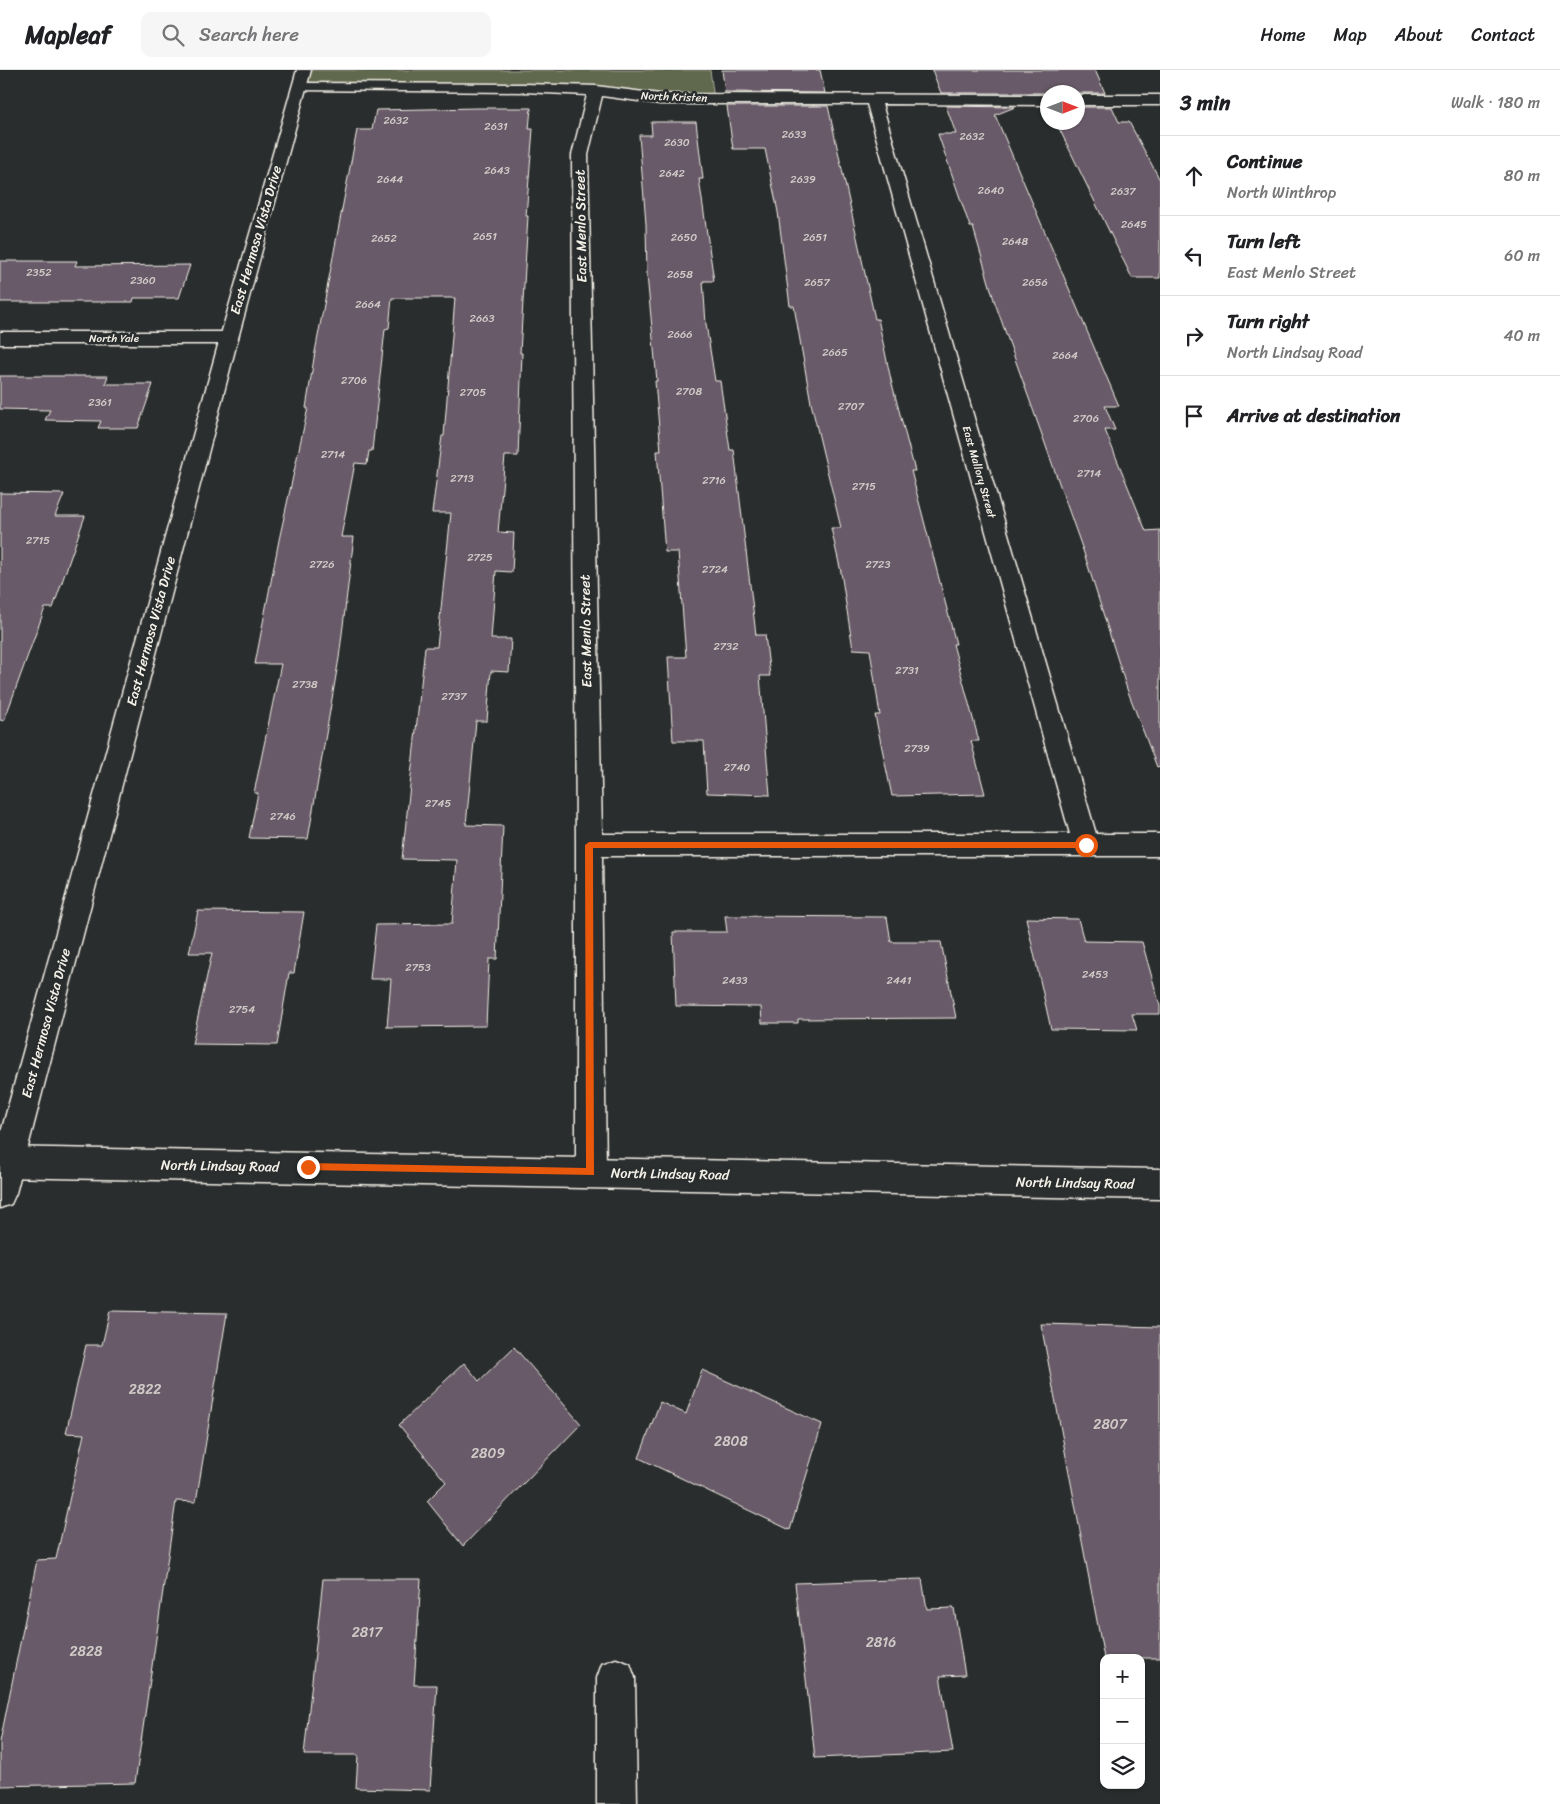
<!DOCTYPE html>
<meta charset="utf-8">
<style>
:root{--surface:#fff;--page:#f6f6f6;--text:#202124;--muted:#757577;--line:#e0e0e0}
body{margin:0;font-family:Sriracha,sans-serif;background:var(--page);color:var(--text)}
.controls{position:absolute;right:15px;bottom:15px;display:grid;overflow:hidden;border-radius:10px;box-shadow:0 1px 4px #0004}
.controls button{width:45px;height:45px;display:grid;place-items:center;padding:0;border:0;border-bottom:1px solid var(--line);background:var(--surface);color:var(--text);font:25px sans-serif}
.compass{position:absolute;left:1040px;top:15px;width:45px;height:45px;border-radius:50%;background:var(--surface);box-shadow:0 1px 4px #0004;rotate:90deg}
.stop{position:absolute;width:15px;height:15px;margin:-11px;border:4px solid #ea580c;border-radius:50%;background:#fff}
.stop.end{background:#ea580c;border-color:#fff;box-shadow:0 1px 5px #0008}
.list{margin:0;padding:0;list-style:none}
h2{display:flex;justify-content:space-between;align-items:center;height:65px;margin:0;padding:0 20px;font-size:21px}
h2 small{font-size:16px;font-weight:400;color:var(--muted)}
.list li{display:grid;grid-template-columns:32px 1fr auto;gap:15px;align-items:center;box-sizing:border-box;height:80px;padding:0 20px;border-top:1px solid var(--line)}
.list b{display:block;font-size:19px;white-space:nowrap}
.list p{margin:0;font-size:16px;white-space:nowrap;color:var(--muted)}
.list em{font-size:16px;font-style:normal;color:var(--muted)}
.icon{flex:none;width:28px;height:28px;fill:none;stroke:currentColor;stroke-width:2;stroke-linecap:round;stroke-linejoin:round}
.map{position:relative;flex:none;width:1160px;height:1734px;overflow:hidden}
header{display:flex;align-items:center;gap:30px;box-sizing:border-box;height:70px;padding:0 25px;background:var(--surface);border-bottom:1px solid var(--line)}
header strong{font-size:24px}
nav{display:flex;gap:28px;margin-inline-start:auto;font-size:18px}
.search{width:350px;height:45px;background:var(--page);display:flex;align-items:center;gap:12px;box-sizing:border-box;padding:0 18px;border-radius:10px;color:var(--muted);font-size:19px}
main{display:flex}
aside{flex:1;background:var(--surface)}
.map>svg:first-child{display:block}
.green{fill:#60684e;stroke:#aaac9b}
.building{fill:#675a68;stroke:#f4f1e8}
.lines{fill:none;stroke-linecap:round;stroke-linejoin:round}
.minor-casing{stroke:#f4f1e8;stroke-width:3}
.tertiary-casing{stroke:#f4f1e8;stroke-width:3}
.secondary-casing{stroke:#f4f1e8;stroke-width:3}
.minor{fill:#2a2d2e;fill-rule:evenodd}
.tertiary{fill:#2a2d2e;fill-rule:evenodd}
.secondary{fill:#2a2d2e;fill-rule:evenodd}
.route{fill:#ea580c}
.labels{text-anchor:middle;dominant-baseline:central;stroke-width:5;stroke-linejoin:round;paint-order:stroke}
.far-street-label{font-size:11px;fill:#f4f1e8;stroke:#2a2d2e}
.number-label{font-size:11px;fill:#d1cbc8}
.street-label{font-size:14px;fill:#f4f1e8;stroke:#2a2d2e}
.near-number-label{font-size:14px;fill:#d1cbc8}
</style>
<header>
<strong>Mapleaf</strong>
<div class="search"><svg class="icon" aria-label="search" viewBox="0 0 24 24"><circle cx="10" cy="10" r="6"/><path d="M15 15l6 6"/></svg>Search here</div>
<nav><a>Home</a><a>Map</a><a>About</a><a>Contact</a></nav>
</header>
<main>
<div class="map">
<svg width="1160" height="1734" viewBox="0 0 1160 1734">
<rect width="100%" height="100%" fill="#2a2d2e"/>
<filter id="ink" filterUnits="userSpaceOnUse"><feTurbulence type="fractalNoise" baseFrequency=".02" numOctaves="2"/><feDisplacementMap in="SourceGraphic" scale="10" xChannelSelector="R" yChannelSelector="G"/><feConvolveMatrix kernelMatrix="1 2 1 2 8 2 1 2 1" color-interpolation-filters="sRGB"/></filter>
<g filter="url(#ink)">
<path class="green" d="M304 0H710L714 29 596 21 300 17Z"/>
<path class="building" d="M722 0H820L825 23 725 22Z
M932 0H1095L1105 23H941Z
M727 36H828L875 249H878L891 310 915 401H911L956 574H953L979 671H971L985 724 892 726 875 645H880L870 580 853 579 841 502 831 458H841L811 333 794 236H790L778 142 765 79H733Z
M946 36 1015 37 995 45 1119 336H1105L1115 360H1105L1146 461 1160 460V696L1157 697 1127 619 1084 483 994 230 973 157H970L938 64H956Z
M1078 37H1112L1119 52H1129L1160 110V208H1132L1056 52H1078Z
M478 38H531L529 59H533L526 146H528L520 283H522L518 386H505L498 462 514 463 512 502 496 501 491 569H511L509 602 491 601 487 651H476L466 755 503 756 497 889H489L486 956 387 957 391 909H370L376 855 452 854 457 790 402 789 425 577H437L451 443H432L442 366H444L455 228H392L389 258 385 259 372 381H369L367 394 355 393 341 467H354L339 588 308 769 249 768 258 723H254L281 594H255L279 470 308 338H306L315 282 357 60H372L376 40Z
M651 52H696L703 109H699L714 211H703L706 254 715 311H720L730 380H734L756 565H765L770 606H760L770 725 707 723 704 671H673L668 587H686L678 482H665L657 381H661L655 311H657L647 205 646 154 639 65H652Z
M0 191H77L75 196 190 195 179 228H134L133 232H0Z
M0 306H108L105 314H153L138 358H98L101 351 45 350 50 340 0 339Z
M0 423 64 424 55 446H85L53 538H45L4 651 0 650Z
M198 841 304 842 294 903H289L277 975 192 974 212 883H189Z
M725 846 887 847 891 872H941L956 948 798 949V953H762L761 937 676 936 673 862H727Z
M1026 848 1078 849 1084 871 1142 872 1160 936V944H1132L1137 960 1051 959Z
M110 1241 227 1243 196 1432 176 1431 135 1713 0 1716V1672L37 1490 56 1489 84 1364 66 1363 86 1275H102Z
M1041 1254 1160 1257V1588H1104Z
M514 1277 581 1354 463 1476 427 1431 446 1412 399 1355 464 1293 479 1311Z
M702 1300 822 1354 790 1460 639 1388 660 1332 686 1344Z
M323 1509H421L414 1615H437L430 1720 356 1718 358 1685H304Z
M922 1509 927 1539 954 1538 965 1605 940 1606 953 1682 815 1688 795 1513Z"/>
<g class="lines">
<defs>
<path id="minor" d="M300 13 524 14 596 16 660 24 1048 25V35L882 34 1096 764H1160V786H602L606 1102 602 1112 591 1117 580 1112 576 1102V775L572 85 587 25 524 22 295 20 293 17 295 14ZM602 26 660 34H867L1070 764H602L588 85Z
M1078 25H1160V35H1078Z
M0 262H229L236 264 238 268 236 272 229 274H0Z
M616 1589 630 1594 635 1608 637 1734H597V1608L602 1594Z"/>
<path id="tertiary" d="M297 0H311L238 268 16 1123 11 1134 0 1138V1066L220 268Z"/>
<path id="secondary" d="M0 1077 1160 1099V1129L0 1107Z"/>
</defs>
<use href="#minor" class="minor-casing"/>
<use href="#tertiary" class="tertiary-casing"/>
<use href="#secondary" class="secondary-casing"/>
<use href="#minor" class="minor"/>
<use href="#tertiary" class="tertiary"/>
<use href="#secondary" class="secondary"/>
</g>
</g>
<path class="route" d="M589 772H1086L1090 775 1086 778H593L594 1105 304 1100 303 1097 308 1093 586 1098 585 775Z"/>
<g class="labels">
<g class="far-street-label">
<text transform="translate(674 27) rotate(2)">North Kristen</text>
<text x="114" y="268">North Yale</text>
<text transform="translate(979 402) rotate(74)">East Mallory Street</text>
</g>
<g class="number-label">
<text x="396" y="50">2632</text>
<text x="496" y="56">2631</text>
<text x="794" y="64">2633</text>
<text x="972" y="66">2632</text>
<text x="677" y="72">2630</text>
<text x="497" y="100">2643</text>
<text x="672" y="103">2642</text>
<text x="390" y="109">2644</text>
<text x="803" y="109">2639</text>
<text x="991" y="120">2640</text>
<text x="1123" y="121">2637</text>
<text x="1134" y="154">2645</text>
<text x="485" y="166">2651</text>
<text x="684" y="167">2650</text>
<text x="815" y="167">2651</text>
<text x="384" y="168">2652</text>
<text x="1015" y="171">2648</text>
<text x="39" y="202">2352</text>
<text x="680" y="204">2658</text>
<text x="143" y="210">2360</text>
<text x="817" y="212">2657</text>
<text x="1035" y="212">2656</text>
<text x="368" y="234">2664</text>
<text x="482" y="248">2663</text>
<text x="680" y="264">2666</text>
<text x="835" y="282">2665</text>
<text x="1065" y="285">2664</text>
<text x="354" y="310">2706</text>
<text x="689" y="321">2708</text>
<text x="473" y="322">2705</text>
<text x="100" y="332">2361</text>
<text x="851" y="336">2707</text>
<text x="1086" y="348">2706</text>
<text x="333" y="384">2714</text>
<text x="1089" y="403">2714</text>
<text x="462" y="408">2713</text>
<text x="714" y="410">2716</text>
<text x="864" y="416">2715</text>
<text x="38" y="470">2715</text>
<text x="480" y="487">2725</text>
<text x="322" y="494">2726</text>
<text x="878" y="494">2723</text>
<text x="715" y="499">2724</text>
<text x="726" y="576">2732</text>
<text x="907" y="600">2731</text>
<text x="305" y="614">2738</text>
<text x="454" y="626">2737</text>
<text x="917" y="678">2739</text>
<text x="737" y="697">2740</text>
<text x="438" y="733">2745</text>
<text x="283" y="746">2746</text>
<text x="418" y="897">2753</text>
<text x="1095" y="904">2453</text>
<text x="735" y="910">2433</text>
<text x="899" y="910">2441</text>
<text x="242" y="939">2754</text>
</g>
<g class="street-label">
<text transform="translate(581 156) rotate(-91)">East Menlo Street</text>
<text transform="translate(256 170) rotate(-74)">East Hermosa Vista Drive</text>
<text transform="translate(151 561) rotate(-75)">East Hermosa Vista Drive</text>
<text transform="translate(586 561) rotate(-91)">East Menlo Street</text>
<text transform="translate(46 953) rotate(-75)">East Hermosa Vista Drive</text>
<text transform="translate(220 1096) rotate(1)">North Lindsay Road</text>
<text transform="translate(670 1104) rotate(1)">North Lindsay Road</text>
<text transform="translate(1075 1113) rotate(1)">North Lindsay Road</text>
</g>
<g class="near-number-label">
<text x="145" y="1319">2822</text>
<text x="1110" y="1354">2807</text>
<text x="731" y="1371">2808</text>
<text x="488" y="1383">2809</text>
<text x="367" y="1562">2817</text>
<text x="881" y="1572">2816</text>
<text x="86" y="1581">2828</text>
</g>
</g>
</svg>
<div class="controls">
<button>+</button>
<button>−</button>
<button><svg class="icon" aria-label="layers" viewBox="0 0 24 24"><path d="M12 4l9 5-9 5-9-5zM3 14l9 5 9-5"/></svg></button>
</div>
<svg class="compass" viewBox="-18 -18 36 36"><path d="M0-13l5 13h-10z" fill="#e53935"/><path d="M0 13l5-13h-10z" fill="#757577"/></svg>
<div class="stop" style="left:1086px;top:775px"></div>
<div class="stop end" style="left:308px;top:1097px"></div>
</div>
<aside>
<h2>3 min<small>Walk · 180 m</small></h2>
<ul class="list">
<li><svg class="icon" aria-label="ahead" viewBox="0 0 24 24"><path d="M12 20V5M6 11l6-6 6 6"/></svg><div><b>Continue</b><p>North Winthrop</p></div><em>80 m</em></li>
<li><svg class="icon" aria-label="left" viewBox="0 0 24 24"><path d="M17 20v-9H6M10 6l-5 5 5 5"/></svg><div><b>Turn left</b><p>East Menlo Street</p></div><em>60 m</em></li>
<li><svg class="icon" aria-label="right" viewBox="0 0 24 24"><path d="M7 20v-9h11M14 6l5 5-5 5"/></svg><div><b>Turn right</b><p>North Lindsay Road</p></div><em>40 m</em></li>
<li><svg class="icon" aria-label="arrive" viewBox="0 0 24 24"><path d="M6 21V4h12l-3 4 3 4H6"/></svg><div><b>Arrive at destination</b></div></li>
</ul>
</aside>
</main>
